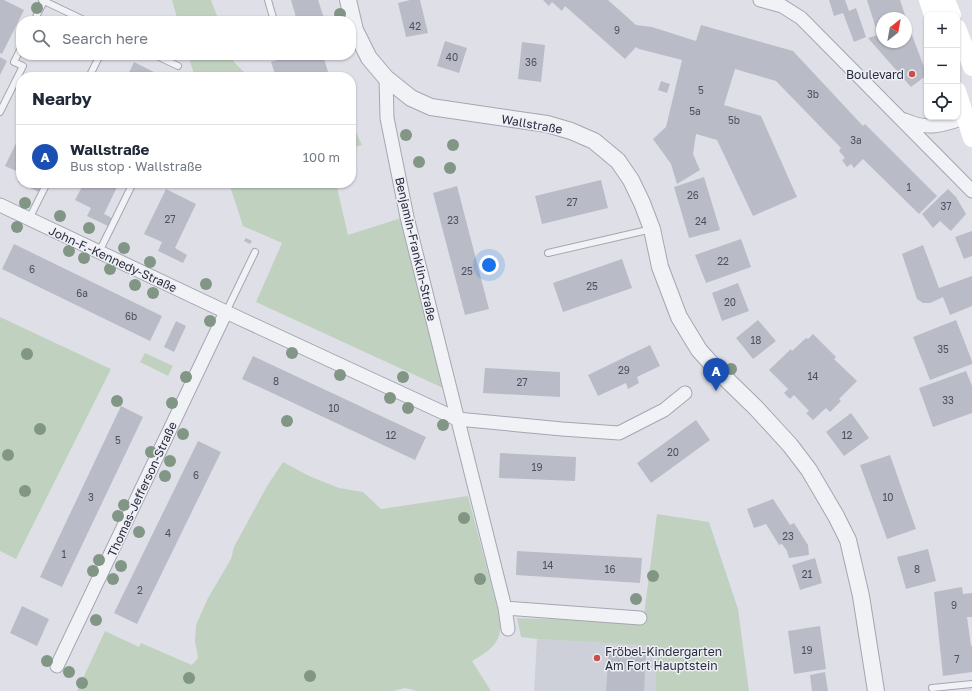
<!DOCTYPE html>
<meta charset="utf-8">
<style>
:root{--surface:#fff;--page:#f6f6f7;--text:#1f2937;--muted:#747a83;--line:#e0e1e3;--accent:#111827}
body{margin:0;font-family:"Golos Text",sans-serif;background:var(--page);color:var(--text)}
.controls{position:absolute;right:12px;top:12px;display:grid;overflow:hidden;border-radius:8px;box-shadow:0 1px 3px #0004}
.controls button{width:36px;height:36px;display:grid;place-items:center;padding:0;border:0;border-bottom:1px solid var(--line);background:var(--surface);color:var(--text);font:20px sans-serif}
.compass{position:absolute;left:876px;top:12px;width:36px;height:36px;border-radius:50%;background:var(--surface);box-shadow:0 1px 3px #0004;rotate:31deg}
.you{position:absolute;left:489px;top:265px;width:14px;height:14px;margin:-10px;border:3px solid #fff;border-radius:50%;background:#1a73e8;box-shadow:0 0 0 6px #1a73e833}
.badge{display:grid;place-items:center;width:26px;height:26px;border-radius:50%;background:var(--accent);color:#fff;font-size:13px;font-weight:700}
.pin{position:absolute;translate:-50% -33px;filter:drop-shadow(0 1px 2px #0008)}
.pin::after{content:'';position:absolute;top:21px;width:14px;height:12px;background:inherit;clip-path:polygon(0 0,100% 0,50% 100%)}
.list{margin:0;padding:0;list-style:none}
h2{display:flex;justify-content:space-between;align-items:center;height:52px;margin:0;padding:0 16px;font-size:17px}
h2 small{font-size:13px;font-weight:400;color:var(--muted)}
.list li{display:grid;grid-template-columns:26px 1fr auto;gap:12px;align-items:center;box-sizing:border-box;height:64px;padding:0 16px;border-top:1px solid var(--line)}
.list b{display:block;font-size:15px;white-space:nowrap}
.list p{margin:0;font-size:13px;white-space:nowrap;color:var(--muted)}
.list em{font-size:13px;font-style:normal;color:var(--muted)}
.icon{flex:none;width:22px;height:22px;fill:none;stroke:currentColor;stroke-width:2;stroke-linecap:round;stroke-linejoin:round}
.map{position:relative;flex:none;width:972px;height:691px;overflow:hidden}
.search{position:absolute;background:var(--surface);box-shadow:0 1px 3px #0004;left:16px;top:16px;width:340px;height:44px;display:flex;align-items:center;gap:10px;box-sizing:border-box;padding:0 14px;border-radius:16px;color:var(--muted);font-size:15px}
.panel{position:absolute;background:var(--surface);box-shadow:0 1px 3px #0004;left:16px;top:72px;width:340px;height:116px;border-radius:16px}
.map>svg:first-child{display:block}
.built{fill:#cdcfd9}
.green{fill:#c1d1c0}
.building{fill:#b9bbc7}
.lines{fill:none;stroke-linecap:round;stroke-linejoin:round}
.service-casing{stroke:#a4a6b1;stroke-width:8}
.minor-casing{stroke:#a4a6b1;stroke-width:15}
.tertiary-casing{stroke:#a4a6b1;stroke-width:18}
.service{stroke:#f1f2f6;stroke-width:6}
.minor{stroke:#f1f2f6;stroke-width:13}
.tertiary{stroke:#f1f2f6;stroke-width:16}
.secondary{stroke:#fff;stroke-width:18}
.tree{fill:#829686}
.poi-dot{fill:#c85048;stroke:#eeeff5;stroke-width:1.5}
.labels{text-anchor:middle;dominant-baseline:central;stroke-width:3;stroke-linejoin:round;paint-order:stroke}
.number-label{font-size:10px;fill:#4c5060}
.poi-label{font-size:12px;fill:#282c3e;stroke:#eeeff5;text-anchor:end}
.street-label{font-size:12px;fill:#282c3e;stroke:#eeeff5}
</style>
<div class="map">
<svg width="972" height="691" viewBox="0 0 972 691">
<rect width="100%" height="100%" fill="#dfe0e7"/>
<path class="built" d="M537 639 658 646 655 691H534Z"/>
<path class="green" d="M172 0H211L219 21H178Z
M188 55H231L234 62 249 77H195Z
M351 122 362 145 351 148Z
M229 183H336L348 235 401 218 443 388 256 302 282 243 243 226Z
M0 317 111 369 16 559 0 551Z
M145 353 173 366 168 376 140 362Z
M283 462 309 476 339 488 363 492 381 509 468 496 500 618C503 642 491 650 472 661L491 691H417L405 688 393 691H77L105 631 139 647 141 643 192 665 198 658 195 641 196 625 208 598 231 559 234 547 267 486Z
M657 514 709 522 738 609 749 691H655L658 646 537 639 521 637 517 618 643 622Z"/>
<path class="building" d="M0 0H4L24 10 2 54 0 53Z
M291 0H318L325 21H297Z
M410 0H420L428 33 406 37 398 3Z
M543 0H608L636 25 652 27 696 41 701 25 793 51 863 126 865 124 937 196 919 214 863 159 854 168 851 164 847 167 842 160 845 158 839 151 841 148 776 81 735 69 724 105 761 116 797 197 753 216 717 140 696 134 693 154 700 170 677 184 671 164 653 139 666 127 682 60 639 49 636 47 625 59 565 6 562 11 552 2 549 6Z
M829 0H845L849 11 856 8 866 37 854 42 843 13 834 16Z
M867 0H900L906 18H882V42H906V19L927 75 911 87 868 38 878 35Z
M445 41 467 48 459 73 437 66Z
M522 42 545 45 541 82 518 79Z
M294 55H323L328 72 313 77H276L271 62Z
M0 57 7 61 0 75Z
M134 62 164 77H127Z
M661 81 670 84 667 93 658 90Z
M21 133V173L5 166Z
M21 177V183H41L44 185 41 193 18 182Z
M704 177 720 230 689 238 674 187Z
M601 180 608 208 542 224 535 196Z
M84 183H119L104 214 114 219 110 227 87 216 91 208 75 200Z
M457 186 489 309 465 315 433 193Z
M166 189 196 204 175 248 187 255 183 263 158 251 162 242 144 234Z
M948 189 956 197 966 214 951 231 940 221 933 228 922 214Z
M972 231V256L964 259 955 237Z
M246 238 252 241 250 244 244 241Z
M741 239 751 267 706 283 695 255Z
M14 244 162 316 150 341 2 269Z
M923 245 939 288 972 276V306L950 315 943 297 930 303H923L917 299 902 254Z
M622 259 632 288 563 312 553 283Z
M738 283 749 311 722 321 712 293Z
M758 320 776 341 753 359 736 338Z
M956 320 972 361V364L930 380 913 337Z
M176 321 186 326 174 352 164 347Z
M813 334 836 357 834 359 857 381 839 399 841 401 830 412 826 408 813 420 806 413 809 411 794 395 790 399 784 393 788 389 769 370 791 349 792 351 806 338 808 339Z
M650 345 660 366 637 377 639 383 628 389 626 383 598 396 588 375Z
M253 356 426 437 415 460 242 379Z
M485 368 560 372V397L483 393Z
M966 371 972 386V413L933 427 919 388Z
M121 406 143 417 62 587 40 577Z
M851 413 869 438 844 456 826 432Z
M696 420 710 440 651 483 637 463Z
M198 441 221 452 137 624 114 613Z
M500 453 576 457 575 481 499 478Z
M890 455 916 529 887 539 860 465Z
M773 499 790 525 794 523 808 545 809 555 789 558 787 551 782 544 779 545 766 524 754 528 747 509Z
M928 549 936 581 906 589 897 557Z
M517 551 642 558 640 583 516 575Z
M815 558 822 583 800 590 792 565Z
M962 587 963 594 972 593V617H967L971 646H972V672L943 676 934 592Z
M22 606 49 619 37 646 10 633Z
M820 626 826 669 794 674 788 631Z
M609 649 646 652 644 691H606Z
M825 672 828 691H812L810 675Z"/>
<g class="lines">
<defs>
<path id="service" d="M42 0 86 21
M268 0 274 21
M34 21 44 1
M155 55 178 66
M89 77 100 55
M0 112 23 66 14 62 21 48
M29 219 47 183
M99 252 133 183
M548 253 652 229
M226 312 255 252
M932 688 972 684"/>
<path id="minor" d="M760 0 782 6 801 18 972 191
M386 78 387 118 407 217 505 608 508 629
M905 120C929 131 942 125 965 118
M0 205 241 319 457 419 562 429 619 433 664 410 685 393
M505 608 640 618
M57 666 226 312"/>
<path id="tertiary" d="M348 0 355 30 369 58 386 78 411 98 431 107 547 124 571 131 594 141 618 161 631 180 642 203 652 229 660 267 679 317 699 350 717 370 756 408 790 445 809 470 836 516 848 540 861 596 876 691"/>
</defs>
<use href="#service" class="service-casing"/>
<use href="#minor" class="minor-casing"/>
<use href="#tertiary" class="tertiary-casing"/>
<use href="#service" class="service"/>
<use href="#minor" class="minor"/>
<use href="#tertiary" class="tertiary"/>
<path class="secondary" d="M928 0 933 15
M946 0 952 15
M957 28 972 67
M957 91 972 138"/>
</g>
<g class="tree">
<circle cx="37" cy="8" r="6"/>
<circle cx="340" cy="14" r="6"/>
<circle cx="406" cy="135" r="6"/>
<circle cx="453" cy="145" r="6"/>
<circle cx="419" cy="162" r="6"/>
<circle cx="450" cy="168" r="6"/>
<circle cx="25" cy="203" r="6"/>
<circle cx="60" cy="216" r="6"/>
<circle cx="17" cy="227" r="6"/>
<circle cx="89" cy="228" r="6"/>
<circle cx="124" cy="248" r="6"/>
<circle cx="69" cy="251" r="6"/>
<circle cx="84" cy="258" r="6"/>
<circle cx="150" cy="262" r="6"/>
<circle cx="110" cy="269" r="6"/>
<circle cx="206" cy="284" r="6"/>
<circle cx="135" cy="285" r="6"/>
<circle cx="153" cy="293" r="6"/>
<circle cx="210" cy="321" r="6"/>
<circle cx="292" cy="353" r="6"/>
<circle cx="27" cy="354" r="6"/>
<circle cx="731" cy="369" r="6"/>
<circle cx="340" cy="375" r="6"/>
<circle cx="186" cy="377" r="6"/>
<circle cx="403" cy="377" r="6"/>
<circle cx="390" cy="398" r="6"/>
<circle cx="117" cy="401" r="6"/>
<circle cx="172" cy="403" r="6"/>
<circle cx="408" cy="408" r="6"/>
<circle cx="287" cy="421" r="6"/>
<circle cx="443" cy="425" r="6"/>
<circle cx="40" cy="429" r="6"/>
<circle cx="183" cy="434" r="6"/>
<circle cx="151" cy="452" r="6"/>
<circle cx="8" cy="455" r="6"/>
<circle cx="170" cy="461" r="6"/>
<circle cx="165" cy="476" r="6"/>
<circle cx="25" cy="491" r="6"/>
<circle cx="124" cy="505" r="6"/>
<circle cx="118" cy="516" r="6"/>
<circle cx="464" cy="518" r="6"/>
<circle cx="139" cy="532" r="6"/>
<circle cx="99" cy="560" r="6"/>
<circle cx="121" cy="566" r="6"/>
<circle cx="93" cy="571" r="6"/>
<circle cx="653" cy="576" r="6"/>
<circle cx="113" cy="579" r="6"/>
<circle cx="480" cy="579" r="6"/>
<circle cx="636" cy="599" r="6"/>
<circle cx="96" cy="620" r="6"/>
<circle cx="47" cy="661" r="6"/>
<circle cx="69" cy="672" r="6"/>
<circle cx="310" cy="676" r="6"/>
<circle cx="189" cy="678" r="6"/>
<circle cx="82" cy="683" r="6"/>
</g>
<g class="poi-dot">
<circle cx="912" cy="74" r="4"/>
<circle cx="597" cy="658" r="4"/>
</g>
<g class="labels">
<g class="number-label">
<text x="415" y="26">42</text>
<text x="617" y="30">9</text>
<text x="452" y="57">40</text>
<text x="531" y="62">36</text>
<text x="701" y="90">5</text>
<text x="813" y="94">3b</text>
<text x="695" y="111">5a</text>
<text x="734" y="120">5b</text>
<text x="856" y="140">3a</text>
<text x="909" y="187">1</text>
<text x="693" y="195">26</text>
<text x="572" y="202">27</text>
<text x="946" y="206">37</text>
<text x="170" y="219">27</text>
<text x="453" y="220">23</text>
<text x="701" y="221">24</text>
<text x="723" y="261">22</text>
<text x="32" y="269">6</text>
<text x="467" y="271">25</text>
<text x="592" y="286">25</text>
<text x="82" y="293">6a</text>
<text x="730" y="302">20</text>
<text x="131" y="316">6b</text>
<text x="756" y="340">18</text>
<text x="943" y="349">35</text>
<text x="624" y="370">29</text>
<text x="813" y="376">14</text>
<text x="276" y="381">8</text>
<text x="522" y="382">27</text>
<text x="948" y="400">33</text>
<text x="334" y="408">10</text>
<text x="391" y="435">12</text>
<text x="847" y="435">12</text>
<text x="118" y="440">5</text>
<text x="673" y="452">20</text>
<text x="537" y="467">19</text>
<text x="196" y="475">6</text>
<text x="91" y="497">3</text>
<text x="888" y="497">10</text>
<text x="168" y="533">4</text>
<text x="788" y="536">23</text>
<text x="64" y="554">1</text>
<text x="548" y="565">14</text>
<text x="610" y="569">16</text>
<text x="917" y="569">8</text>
<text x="807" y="574">21</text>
<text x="140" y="590">2</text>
<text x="954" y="605">9</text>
<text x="807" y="650">19</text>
<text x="957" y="659">7</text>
</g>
<g class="poi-label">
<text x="904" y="74">Boulevard</text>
<text x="605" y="651" text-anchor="start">Fröbel-Kindergarten<tspan x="605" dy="14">Am Fort Hauptstein</tspan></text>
</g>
<g class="street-label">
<text transform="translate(532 124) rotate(10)">Wallstraße</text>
<text transform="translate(416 249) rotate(77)">Benjamin-Franklin-Straße</text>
<text transform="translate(113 259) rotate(25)">John-F.-Kennedy-Straße</text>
<text transform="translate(142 489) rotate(-65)">Thomas-Jefferson-Straße</text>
</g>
</g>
</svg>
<div class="controls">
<button>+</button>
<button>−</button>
<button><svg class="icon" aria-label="locate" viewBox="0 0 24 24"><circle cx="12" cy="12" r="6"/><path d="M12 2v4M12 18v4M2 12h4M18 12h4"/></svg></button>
</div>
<svg class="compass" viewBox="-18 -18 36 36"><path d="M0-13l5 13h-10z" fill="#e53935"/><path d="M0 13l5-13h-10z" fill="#747a83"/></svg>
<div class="you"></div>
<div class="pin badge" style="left:716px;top:391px;background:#1a4fb4">A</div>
<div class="search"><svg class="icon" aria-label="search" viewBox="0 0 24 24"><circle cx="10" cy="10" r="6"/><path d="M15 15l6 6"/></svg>Search here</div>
<section class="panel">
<h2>Nearby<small></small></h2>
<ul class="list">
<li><span class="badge" style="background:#1a4fb4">A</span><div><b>Wallstraße</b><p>Bus stop · Wallstraße</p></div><em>100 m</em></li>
</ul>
</section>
</div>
